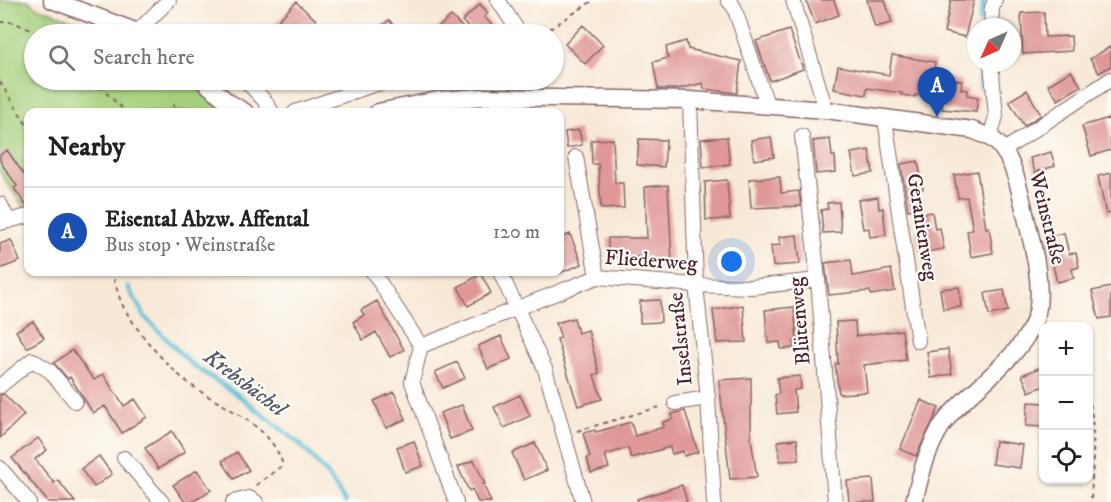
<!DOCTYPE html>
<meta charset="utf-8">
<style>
:root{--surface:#fff;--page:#f6f6f6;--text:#202124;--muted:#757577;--line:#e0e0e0;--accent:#d93025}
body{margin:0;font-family:"IM FELL DW Pica",serif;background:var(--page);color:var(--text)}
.controls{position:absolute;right:18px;bottom:18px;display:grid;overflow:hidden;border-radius:12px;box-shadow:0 2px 4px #0004}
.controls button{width:54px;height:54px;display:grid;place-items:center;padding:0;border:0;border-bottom:2px solid var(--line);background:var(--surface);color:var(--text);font:30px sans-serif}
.compass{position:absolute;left:967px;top:18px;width:54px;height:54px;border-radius:50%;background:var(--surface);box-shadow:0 2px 4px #0004;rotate:225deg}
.you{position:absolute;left:732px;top:262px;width:21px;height:21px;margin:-15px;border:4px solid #fff;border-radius:50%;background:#1a73e8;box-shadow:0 0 0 9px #1a73e833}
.badge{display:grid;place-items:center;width:39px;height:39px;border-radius:50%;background:var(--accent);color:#fff;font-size:20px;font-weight:700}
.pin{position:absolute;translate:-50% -50px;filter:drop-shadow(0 2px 3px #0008)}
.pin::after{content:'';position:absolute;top:32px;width:21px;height:18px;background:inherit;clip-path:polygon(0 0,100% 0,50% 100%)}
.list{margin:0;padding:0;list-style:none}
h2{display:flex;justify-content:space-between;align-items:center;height:78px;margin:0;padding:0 24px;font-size:26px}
h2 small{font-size:20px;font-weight:400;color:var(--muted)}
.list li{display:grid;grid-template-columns:39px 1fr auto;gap:18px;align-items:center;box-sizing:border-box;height:90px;padding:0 24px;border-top:2px solid var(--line)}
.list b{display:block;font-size:22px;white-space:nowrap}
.list p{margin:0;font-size:20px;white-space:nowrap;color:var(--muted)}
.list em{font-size:20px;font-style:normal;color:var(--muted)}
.icon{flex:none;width:33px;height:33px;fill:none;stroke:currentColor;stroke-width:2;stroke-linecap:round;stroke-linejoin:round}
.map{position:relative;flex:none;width:1111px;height:502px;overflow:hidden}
.search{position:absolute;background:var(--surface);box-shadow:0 2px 4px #0004;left:24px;top:24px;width:540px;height:66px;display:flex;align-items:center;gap:15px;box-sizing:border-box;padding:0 21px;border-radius:33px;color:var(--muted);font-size:22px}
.panel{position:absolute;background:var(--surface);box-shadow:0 2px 4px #0004;left:24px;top:108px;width:540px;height:168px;border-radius:12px}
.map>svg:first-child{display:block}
.green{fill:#a6d07d;stroke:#787854;stroke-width:1.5}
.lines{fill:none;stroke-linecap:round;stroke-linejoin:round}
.stream{stroke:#5abfd8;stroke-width:4.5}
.building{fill:#df9896}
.minor-casing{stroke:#876667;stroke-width:16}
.major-casing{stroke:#876667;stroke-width:19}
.path{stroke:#876667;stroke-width:2;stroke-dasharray:4.5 4.5;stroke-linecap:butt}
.minor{stroke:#fff;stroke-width:14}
.major{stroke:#fff;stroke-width:16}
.labels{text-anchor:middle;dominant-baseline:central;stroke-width:4.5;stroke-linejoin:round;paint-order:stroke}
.street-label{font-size:21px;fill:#4a1f2b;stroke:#fdfcf7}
.water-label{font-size:22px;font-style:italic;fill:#505768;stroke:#fdfcf7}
</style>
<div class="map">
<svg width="1111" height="502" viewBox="0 0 1111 502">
<rect width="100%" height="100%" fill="#fdfcf7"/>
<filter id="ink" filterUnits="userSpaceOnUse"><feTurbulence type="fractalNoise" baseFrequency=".0167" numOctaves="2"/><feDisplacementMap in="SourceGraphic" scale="12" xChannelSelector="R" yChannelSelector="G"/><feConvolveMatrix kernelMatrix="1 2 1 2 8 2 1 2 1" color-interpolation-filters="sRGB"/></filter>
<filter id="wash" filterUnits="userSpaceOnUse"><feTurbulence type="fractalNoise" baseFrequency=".008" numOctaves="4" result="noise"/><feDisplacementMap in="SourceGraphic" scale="24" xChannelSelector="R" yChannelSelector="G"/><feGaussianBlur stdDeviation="1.35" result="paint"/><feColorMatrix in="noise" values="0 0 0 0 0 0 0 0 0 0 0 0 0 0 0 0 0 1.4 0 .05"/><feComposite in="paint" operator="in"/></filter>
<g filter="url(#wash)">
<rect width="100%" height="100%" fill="#f8e9d7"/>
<path class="green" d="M0 0H28L36 7 116 34H34V80H187L225 112H28V208H24L0 172Z"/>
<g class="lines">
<path class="stream" d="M980 21 984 0
M978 63 981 88
M128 287 145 317 191 364 241 397 301 445 327 474 345 502"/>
</g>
<g id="blocks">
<path class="building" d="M806 0H834L839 15 815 24Z
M867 0H885L892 23 875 27Z
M951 0H974L965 37 944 32Z
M296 2 316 20 302 34H265Z
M480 4 488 13 484 17 493 26 484 34H475L462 21Z
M1044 12 1045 37 1071 36 1072 51 1023 54 1021 13Z
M451 16 463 28 456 34H431Z
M389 20 401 34H372Z
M583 25 603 45 585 64 565 44Z
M789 30 803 69 770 81 756 41Z
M686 41 688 49 741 61 737 93 704 89 703 83 678 89H658L653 62 668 58 666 47Z
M1111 46V66L1099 73 1090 59Z
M892 55 935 62 933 77 962 81 961 89 968 90 967 95 978 97 976 112 942 109 943 99 915 95V97L901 95 902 93 867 88 866 95 834 89 838 66 889 75Z
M1071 71 1081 86 1058 100 1048 85Z
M1027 90 1041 115 1024 126 1009 101Z
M1109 118 1111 150 1091 156 1082 126Z
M579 130 582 145 567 148 565 132Z
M727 137 730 164 703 168 701 139Z
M771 137 774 157 754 160 751 140Z
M613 139 615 183H623L624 208 601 209 598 164H592L591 140Z
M639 139 666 140 664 167 637 165Z
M830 139 832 156H835L836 172 816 174 813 141Z
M7 150 27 179 28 178V207H27L14 188 17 186 0 161V155Z
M869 150 873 173 855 176 851 153Z
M1051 152 1055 166 1035 172 1030 158Z
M918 161 923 189 916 190 919 208 908 210 901 164Z
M977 171 986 228 989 227 993 253 971 257 967 231 973 230 967 197 958 198 954 175Z
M1111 173V213L1106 214 1098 176Z
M780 177 781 193 799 191 801 206 751 208 749 179Z
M727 180 730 219 706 220 705 182Z
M668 185 672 263 649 264 648 257H608V238H647L645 187Z
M878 197 879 209 883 208 886 235 870 237 869 228 863 229 858 200Z
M839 202 841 232 823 233 821 210 828 209 827 203Z
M932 212 935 229 940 228 944 249 920 253 916 232 921 231 918 214Z
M1064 233 1069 254 1076 253 1079 267 1072 269 1074 278 1057 282 1046 237Z
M570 234 582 264 560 273V238Z
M797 235 800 264 773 266 771 246 780 245 779 237Z
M11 240 20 261 0 269V244Z
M851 260 853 276 891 269 895 291 871 295 870 291 829 295 825 263Z
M481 274 491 293 468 306 458 287Z
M959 287 961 307 943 309 940 289Z
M1111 287V317L1099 319 1092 291Z
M1004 290 1008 311 989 315 985 293Z
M660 300 661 322 640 323V301Z
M377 301 404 350 390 357 376 332 363 340 353 322 364 315 361 310Z
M743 305 746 342 717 343 713 310Z
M794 307 797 340 794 341V348L781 349 780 342 768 343 765 310Z
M574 318 578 333 588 330 599 373 594 375 602 399 578 406 557 339 561 338 556 323Z
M33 321 44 338 27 348 16 331Z
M855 321 856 336 902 330 906 360 864 365 867 392 839 394 835 364H838L836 322Z
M501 336 511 359 488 369 478 346Z
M948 349 952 374 931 378 927 352Z
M72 350 94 380 103 374 124 406 135 399 147 417 122 433 105 406 93 413 70 377 68 379 54 363Z
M457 362 465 378 443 388 435 372Z
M1044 366V386L1029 392 1022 375Z
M800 376 801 389 794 390 796 412 777 414 775 395 779 394 777 378Z
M751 378V439L757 477 730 479 719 380Z
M394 392 406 419 386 428 374 401Z
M4 394 24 415 0 438V395Z
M520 395 530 416 504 428 494 407Z
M921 400 939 408 916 456 900 449Z
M1028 402 1044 403V427L1026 426Z
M462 405 472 431 450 439 440 413Z
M685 411 698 452 684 456 683 451 672 454 670 447 631 458 628 448 605 455 609 468 591 473 587 458 590 457 583 433 595 430 596 432 631 422 635 436 664 427 663 422 673 419 672 414Z
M172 431 185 452 158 469 145 448Z
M38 438 47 450 35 459 54 483 58 480 75 502H48L12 458Z
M797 439 799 460 780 461 778 441Z
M414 441 423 466 405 472 397 447Z
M995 441 1023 445 1020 468 992 464Z
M535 443 547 470 524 480 512 453Z
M237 452 249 470 234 479 222 461Z
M99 456 112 474 94 487 81 469Z
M474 460 485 484H483L491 502H478L472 489 469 491 458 467Z
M197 470 211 490 192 502H185L173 485Z
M873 479 875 502H849L847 481Z
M682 485 687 502H638L637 499Z"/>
</g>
</g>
<g filter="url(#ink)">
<use href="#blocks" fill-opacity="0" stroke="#876667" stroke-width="1.5"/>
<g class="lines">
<defs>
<path id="minor" d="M498 0 520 34
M728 0 734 7 767 104
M793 0 826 110
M991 27 992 8 995 0
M137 32 169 0
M245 80 264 100 272 112
M690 100 696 285 708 398 714 502
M295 112 373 85 396 80
M885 119 918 341
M802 136 818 280 835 502
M990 138 996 116 991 63
M1004 150 1111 79
M576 157 597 277
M0 204 9 221
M0 223 28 216
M373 272 421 346 412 382 456 502
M500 272 545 369 583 502
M421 346 597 277 696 285 751 287 818 280
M0 386 32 360 50 371 75 401
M675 403 708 398
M124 458 162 502
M0 468 29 502
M233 502 249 498 256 502"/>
<path id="major" d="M52 0 143 34
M202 80 228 102 245 112
M378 112 438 100 482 97 690 100 826 110 972 130C977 132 983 134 989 137 1010 148 1018 182 1023 204 1030 237 1042 273 1038 307 1032 350 977 384 950 415 930 438 921 472 914 502"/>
</defs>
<use href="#minor" class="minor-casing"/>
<use href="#major" class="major-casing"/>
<path class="path" d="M0 22H13L40 34
M542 34 594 0
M93 80 126 112
M0 82 28 127
M166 112 174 105 181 112
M121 272 114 281C118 291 120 303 126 311 139 334 166 365 186 381 219 408 269 420 283 465L255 486
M1088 395C1097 429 1092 467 1091 502
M577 431 663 406"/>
<use href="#minor" class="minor"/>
<use href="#major" class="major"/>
</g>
</g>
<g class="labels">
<g class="street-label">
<text transform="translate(1047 218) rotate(76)">Weinstraße</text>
<text transform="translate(922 227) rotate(81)">Geranienweg</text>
<text transform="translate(651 261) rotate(4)">Fliederweg</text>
<text transform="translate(800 321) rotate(-95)">Blütenweg</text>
<text transform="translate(681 339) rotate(-96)">Inselstraße</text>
</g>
<g class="water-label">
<text transform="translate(245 383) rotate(37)">Krebsbächel</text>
</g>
</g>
</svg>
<div class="controls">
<button>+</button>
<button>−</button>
<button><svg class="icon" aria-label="locate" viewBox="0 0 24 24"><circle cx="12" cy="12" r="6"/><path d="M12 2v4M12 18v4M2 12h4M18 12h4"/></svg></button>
</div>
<svg class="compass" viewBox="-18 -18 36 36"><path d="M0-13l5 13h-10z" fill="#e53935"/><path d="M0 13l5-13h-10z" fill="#757577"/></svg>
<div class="you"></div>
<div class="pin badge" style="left:937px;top:117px;background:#1a4fb4">A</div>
<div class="search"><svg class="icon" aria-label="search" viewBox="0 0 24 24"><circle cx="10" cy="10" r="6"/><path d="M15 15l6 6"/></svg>Search here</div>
<section class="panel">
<h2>Nearby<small></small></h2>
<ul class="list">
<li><span class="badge" style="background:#1a4fb4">A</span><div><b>Eisental Abzw. Affental</b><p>Bus stop · Weinstraße</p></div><em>120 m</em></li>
</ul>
</section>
</div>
